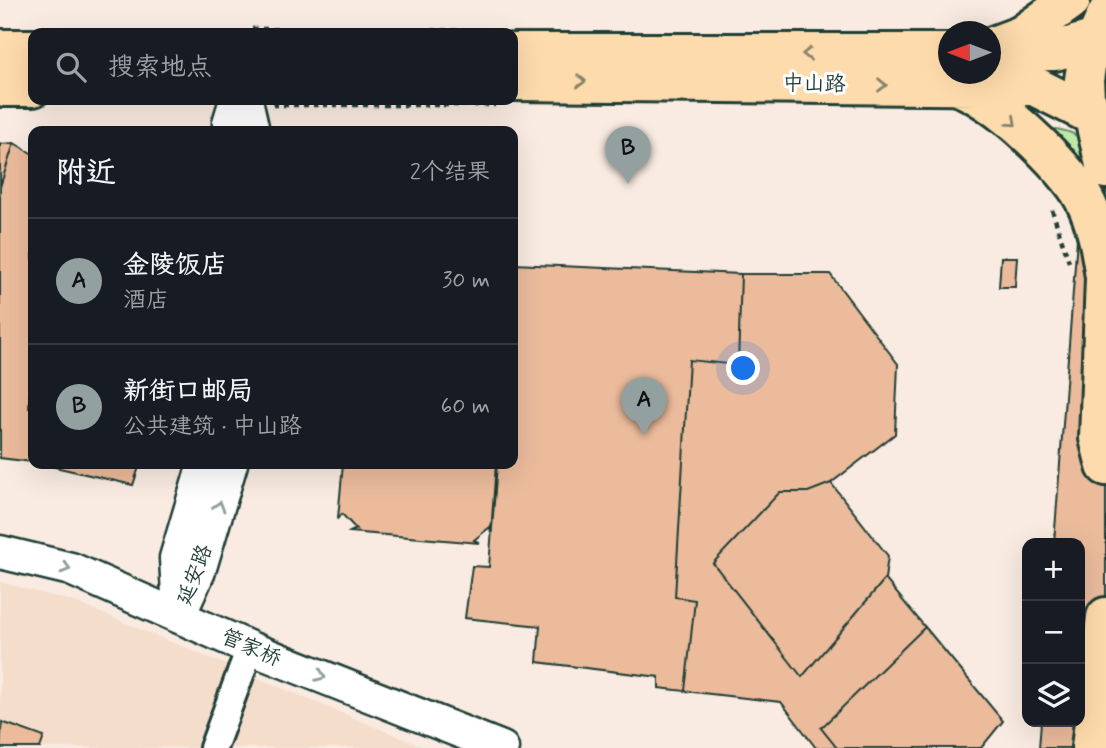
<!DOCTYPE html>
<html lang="zh">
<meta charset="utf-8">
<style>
:root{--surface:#171b24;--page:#20242c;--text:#f1f3f6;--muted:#9ea1a6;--line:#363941;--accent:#92a19f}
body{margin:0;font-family:Mynerve,"LXGW WenKai TC",sans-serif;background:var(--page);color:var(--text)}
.controls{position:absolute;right:21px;bottom:21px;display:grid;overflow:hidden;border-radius:14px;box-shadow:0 7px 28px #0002}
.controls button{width:63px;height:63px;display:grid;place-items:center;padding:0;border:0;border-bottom:2px solid var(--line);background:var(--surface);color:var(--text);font:35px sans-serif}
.compass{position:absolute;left:938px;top:21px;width:63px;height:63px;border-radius:50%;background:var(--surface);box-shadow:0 7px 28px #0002;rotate:270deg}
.you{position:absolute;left:744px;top:369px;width:24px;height:24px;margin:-18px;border:5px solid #fff;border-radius:50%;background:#1a73e8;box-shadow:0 0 0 10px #1a73e833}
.badge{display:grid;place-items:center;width:46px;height:46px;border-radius:50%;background:var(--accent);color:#111;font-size:23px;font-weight:700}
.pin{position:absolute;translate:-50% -58px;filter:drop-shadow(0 2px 4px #0008)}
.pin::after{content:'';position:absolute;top:37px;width:24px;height:21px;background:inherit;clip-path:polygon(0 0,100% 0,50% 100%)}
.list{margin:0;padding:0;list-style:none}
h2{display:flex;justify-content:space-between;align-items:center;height:91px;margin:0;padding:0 28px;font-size:30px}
h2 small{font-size:23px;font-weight:400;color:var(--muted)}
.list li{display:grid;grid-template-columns:46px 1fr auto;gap:21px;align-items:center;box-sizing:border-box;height:126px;padding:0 28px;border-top:2px solid var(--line)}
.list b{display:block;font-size:26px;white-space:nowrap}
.list p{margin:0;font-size:23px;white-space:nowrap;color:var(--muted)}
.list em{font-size:23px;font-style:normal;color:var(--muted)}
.icon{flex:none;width:38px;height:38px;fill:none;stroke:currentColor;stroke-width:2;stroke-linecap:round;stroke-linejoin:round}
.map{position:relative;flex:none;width:1106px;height:748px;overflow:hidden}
.search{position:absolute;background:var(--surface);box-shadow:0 7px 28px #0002;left:28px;top:28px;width:490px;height:77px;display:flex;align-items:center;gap:18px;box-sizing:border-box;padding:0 24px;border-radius:14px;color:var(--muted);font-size:26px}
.panel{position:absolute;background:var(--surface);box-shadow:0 7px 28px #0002;left:28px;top:126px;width:490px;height:343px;border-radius:14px}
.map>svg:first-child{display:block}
.built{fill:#f5ddcc}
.green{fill:#bee8a5;stroke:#6e926c;stroke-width:2}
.building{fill:#ebbb9c;stroke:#1f3d34;stroke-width:2}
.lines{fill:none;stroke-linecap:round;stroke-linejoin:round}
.minor-casing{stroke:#1f3d34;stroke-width:32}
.tertiary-casing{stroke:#1f3d34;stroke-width:37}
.primary-casing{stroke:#1f3d34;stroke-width:44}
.path{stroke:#1f3d34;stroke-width:4.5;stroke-dasharray:5 5;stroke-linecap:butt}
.minor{stroke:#fff;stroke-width:26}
.tertiary{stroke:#fff;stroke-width:32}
.primary{stroke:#fedbac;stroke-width:38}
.oneway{stroke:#83846a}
.oneway2{stroke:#8f9e9a}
.labels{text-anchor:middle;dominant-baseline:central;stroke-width:6;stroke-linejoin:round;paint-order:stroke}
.street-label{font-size:21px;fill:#1f3d34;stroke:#fff}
</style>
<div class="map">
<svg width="1106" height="748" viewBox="0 0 1106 748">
<rect width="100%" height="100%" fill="#f9ebe1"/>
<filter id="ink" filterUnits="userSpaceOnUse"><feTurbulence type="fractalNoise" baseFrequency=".0143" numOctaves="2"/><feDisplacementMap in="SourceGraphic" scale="14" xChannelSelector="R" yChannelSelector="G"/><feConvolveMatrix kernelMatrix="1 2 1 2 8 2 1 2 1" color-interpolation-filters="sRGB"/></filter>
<g filter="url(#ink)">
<path class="built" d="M0 582 75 602 426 748H0Z"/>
<path class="green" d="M1045 128C1084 131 1083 139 1090 173Z"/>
<path class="building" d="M1095 0H1106V748H1039L1041 722H1080V543H1054Z
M14 143 33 154V462L0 458V187Z
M14 143 0 187V144Z
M1001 257H1017L1015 287H999Z
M513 264 741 274 738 365 689 360 675 597 695 600 685 691 659 688V677L537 662 540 626 465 618 472 566 489 567 497 464H513Z
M741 274H830L898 364 895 434 831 483 888 556 885 579 1003 721 981 748H816L781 702 685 691 695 600 675 597 689 360 738 365Z
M33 346V409L29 408Z
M42 464H140L133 485Z
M343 464H496L491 533 490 527 474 540 480 543 350 532 356 529 342 514 338 518Z
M831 483 888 556 885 579 802 677 713 563 780 492H808Z
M925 627 1003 721 981 748H837L821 728Z
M2 722 44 737 40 748H0Z"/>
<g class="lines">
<defs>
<path id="minor" d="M213 748 250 648"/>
<path id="tertiary" d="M246 100 253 131
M229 131V123L236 100
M0 552 71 569 250 648 502 748
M179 612 176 558 204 464
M179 616 199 571 231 464"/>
<path id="primary" d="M1106 16 1087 60 1084 80 1085 98 1094 118 1106 169
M990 47 1022 35 1071 0
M0 49H33
M990 52 1055 51 1106 36
M513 53H948
M513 81 1034 86 1106 122
M957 86C993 96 1067 166 1084 199 1097 223 1101 251 1105 277
M0 87H33
M1106 252 1099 438 1106 466
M1091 748 1106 617"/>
</defs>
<use href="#minor" class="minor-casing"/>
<use href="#tertiary" class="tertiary-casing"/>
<use href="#primary" class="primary-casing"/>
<path class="path" d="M252 29 493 31
M273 105H495
M1052 210 1069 262"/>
<use href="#minor" class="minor"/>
<use href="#tertiary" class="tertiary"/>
<use href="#primary" class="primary"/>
</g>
<defs><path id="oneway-chevron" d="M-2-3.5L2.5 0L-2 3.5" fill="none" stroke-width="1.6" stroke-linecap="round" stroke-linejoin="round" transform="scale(1.75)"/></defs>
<g class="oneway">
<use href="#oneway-chevron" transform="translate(807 54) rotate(-180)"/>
<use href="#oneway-chevron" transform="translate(581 81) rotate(1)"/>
<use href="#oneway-chevron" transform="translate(882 85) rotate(1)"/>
<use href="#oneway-chevron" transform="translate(1012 122) rotate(42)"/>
</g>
<g class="oneway2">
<use href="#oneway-chevron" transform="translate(219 506) rotate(-74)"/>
<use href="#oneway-chevron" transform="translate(66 568) rotate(16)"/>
<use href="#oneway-chevron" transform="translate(321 676) rotate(22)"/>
</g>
</g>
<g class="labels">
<g class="street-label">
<text transform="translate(814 84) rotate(1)">中山路</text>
<text transform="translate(195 575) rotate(-69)">延安路</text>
<text transform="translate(251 648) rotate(23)">管家桥</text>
</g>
</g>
</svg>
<div class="controls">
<button>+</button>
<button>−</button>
<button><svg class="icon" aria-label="layers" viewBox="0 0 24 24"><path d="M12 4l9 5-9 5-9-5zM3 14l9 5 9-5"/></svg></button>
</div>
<svg class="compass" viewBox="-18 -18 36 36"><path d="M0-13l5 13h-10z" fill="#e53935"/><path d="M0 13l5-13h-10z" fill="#9ea1a6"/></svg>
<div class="you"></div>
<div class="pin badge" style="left:644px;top:435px">A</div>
<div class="pin badge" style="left:628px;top:184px">B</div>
<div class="search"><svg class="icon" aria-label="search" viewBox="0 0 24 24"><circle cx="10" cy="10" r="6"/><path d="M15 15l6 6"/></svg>搜索地点</div>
<section class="panel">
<h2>附近<small>2个结果</small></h2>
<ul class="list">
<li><span class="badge">A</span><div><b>金陵饭店</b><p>酒店</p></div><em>30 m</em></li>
<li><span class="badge">B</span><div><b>新街口邮局</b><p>公共建筑 · 中山路</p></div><em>60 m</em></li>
</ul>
</section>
</div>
